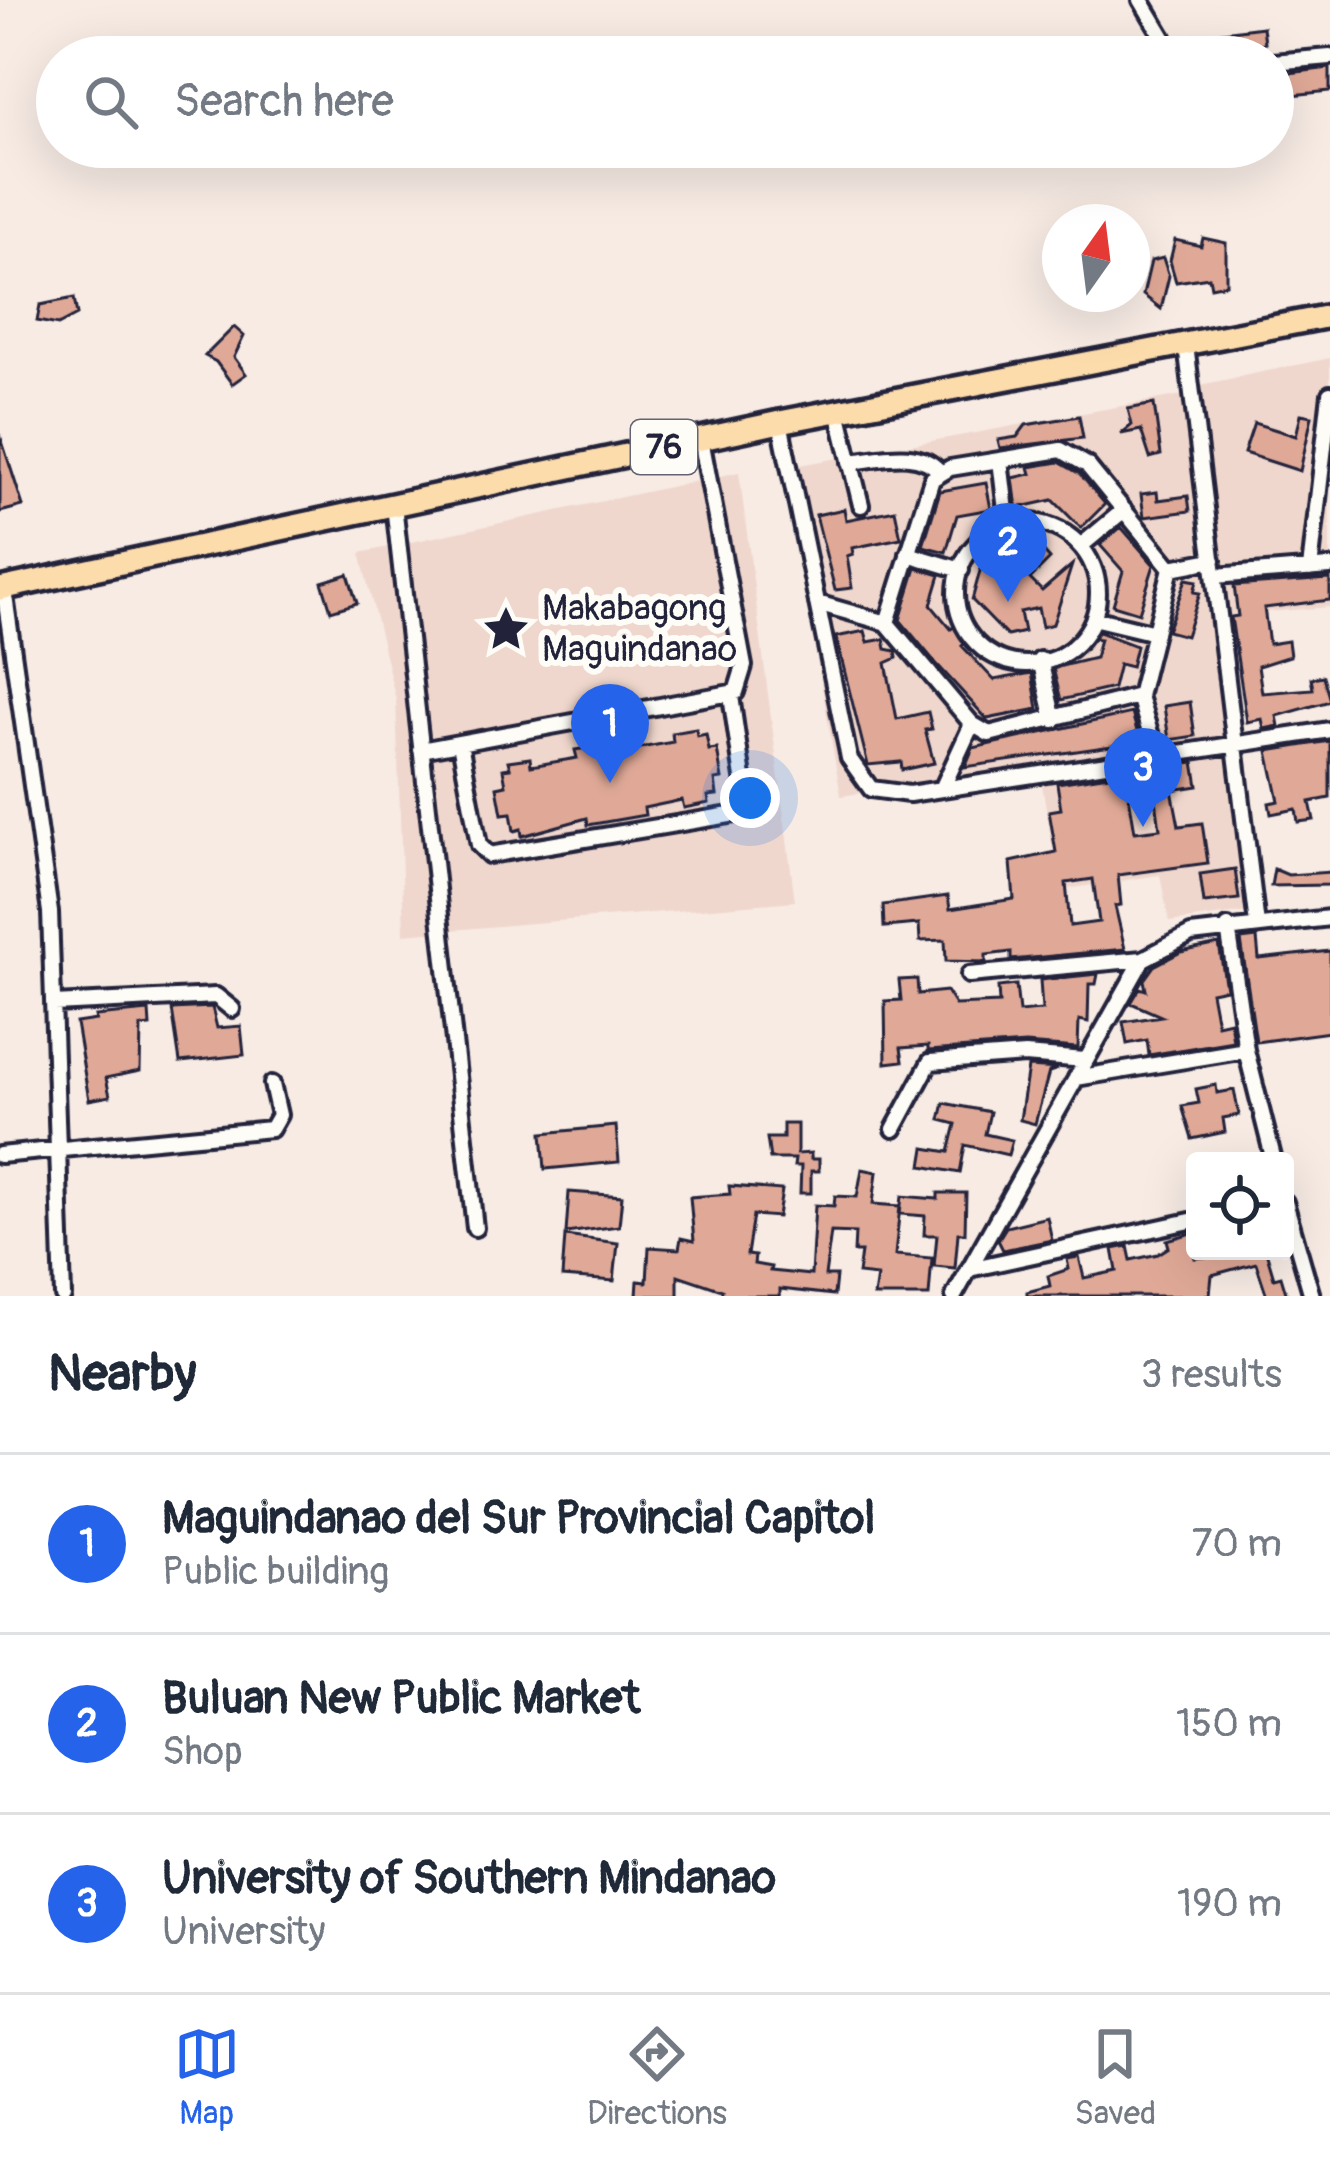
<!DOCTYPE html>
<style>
:root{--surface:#fff;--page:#f2f2f3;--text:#1f2937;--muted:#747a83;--line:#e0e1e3;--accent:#2563eb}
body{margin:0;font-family:Pangolin,sans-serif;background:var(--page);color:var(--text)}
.controls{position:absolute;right:36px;bottom:36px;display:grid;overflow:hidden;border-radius:12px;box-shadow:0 12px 48px #0002}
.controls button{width:108px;height:108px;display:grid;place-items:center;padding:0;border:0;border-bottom:3px solid var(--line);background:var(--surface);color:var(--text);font:60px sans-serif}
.compass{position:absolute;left:1042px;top:204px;width:108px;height:108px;border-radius:50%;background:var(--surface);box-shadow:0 12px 48px #0002;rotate:14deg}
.you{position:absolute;left:750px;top:798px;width:42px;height:42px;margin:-30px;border:9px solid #fff;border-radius:50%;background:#1a73e8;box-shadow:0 0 0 18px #1a73e833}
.badge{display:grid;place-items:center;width:78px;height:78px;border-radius:50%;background:var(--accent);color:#fff;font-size:39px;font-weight:700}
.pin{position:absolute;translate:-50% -99px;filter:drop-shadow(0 3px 6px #0008)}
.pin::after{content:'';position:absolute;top:63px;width:42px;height:36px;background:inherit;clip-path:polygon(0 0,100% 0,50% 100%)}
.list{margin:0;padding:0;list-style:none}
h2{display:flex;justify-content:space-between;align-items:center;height:156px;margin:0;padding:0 48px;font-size:51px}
h2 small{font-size:39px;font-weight:400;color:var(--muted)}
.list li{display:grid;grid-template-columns:78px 1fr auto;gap:36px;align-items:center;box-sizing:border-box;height:180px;padding:0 48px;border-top:3px solid var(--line)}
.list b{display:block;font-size:45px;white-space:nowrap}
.list p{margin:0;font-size:39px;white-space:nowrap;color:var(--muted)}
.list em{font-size:39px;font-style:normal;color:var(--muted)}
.icon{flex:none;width:66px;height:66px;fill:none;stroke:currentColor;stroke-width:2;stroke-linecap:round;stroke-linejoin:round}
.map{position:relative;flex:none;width:1330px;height:1296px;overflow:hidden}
.search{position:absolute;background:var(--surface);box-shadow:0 12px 48px #0002;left:36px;right:36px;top:36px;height:132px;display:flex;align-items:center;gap:30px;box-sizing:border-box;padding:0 42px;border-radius:66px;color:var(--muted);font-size:45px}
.sheet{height:696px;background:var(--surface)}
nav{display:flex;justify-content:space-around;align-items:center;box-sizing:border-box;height:168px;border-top:3px solid var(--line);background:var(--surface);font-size:33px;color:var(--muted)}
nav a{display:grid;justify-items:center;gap:6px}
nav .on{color:var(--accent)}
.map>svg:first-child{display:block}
.built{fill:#f0d7cd}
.building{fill:#e0a997;stroke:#22223b;stroke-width:3;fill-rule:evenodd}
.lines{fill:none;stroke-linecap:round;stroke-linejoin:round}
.minor-casing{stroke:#22223b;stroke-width:22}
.highway-casing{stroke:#22223b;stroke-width:30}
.minor{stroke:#fdfcf7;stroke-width:14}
.highway{stroke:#fddcac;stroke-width:21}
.labels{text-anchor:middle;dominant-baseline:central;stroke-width:12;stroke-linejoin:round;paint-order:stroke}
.shield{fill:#fdfcf7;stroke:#646373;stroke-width:3}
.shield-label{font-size:33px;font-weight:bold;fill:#22223b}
.poi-label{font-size:36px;fill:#22223b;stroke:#fdfcf7;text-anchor:start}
</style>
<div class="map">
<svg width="1330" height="1296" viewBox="0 0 1330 1296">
<rect width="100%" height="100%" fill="#f7ebe4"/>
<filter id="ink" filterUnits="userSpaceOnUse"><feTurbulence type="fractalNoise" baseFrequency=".00833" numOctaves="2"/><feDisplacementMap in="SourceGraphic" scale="24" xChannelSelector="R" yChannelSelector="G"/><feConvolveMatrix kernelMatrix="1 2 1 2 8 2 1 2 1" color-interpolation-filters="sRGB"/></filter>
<g filter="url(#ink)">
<path class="built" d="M1330 358V607L1229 615 1200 385Z
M1182 395 1225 736 841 796 784 468Z
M739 472 795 901 404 934 396 700 360 553Z
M1228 753 1247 912 1169 922 1160 875 1060 890 1041 779Z"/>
<path class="building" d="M1263 27 1265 43 1175 57 1174 38Z
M1330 68V91L1273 97V75Z
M1203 238 1226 243V284L1211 287 1209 277 1176 282 1170 261 1175 240 1201 246Z
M1163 258 1169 276 1161 309 1143 295 1151 261Z
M74 298 77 315 58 325 37 321 40 305Z
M234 327 244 336 234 357 246 374 232 384 216 362 205 356Z
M1154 404 1161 455 1150 458 1141 430 1121 434 1132 425 1128 409Z
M1301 414 1312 416 1300 471 1244 453 1254 423 1296 436Z
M1079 416 1083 438 1000 448 998 440 1017 437 1026 425Z
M0 435 23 506 0 512Z
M1059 462 1080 474 1105 504 1081 528 1053 500 1017 508 1013 478 1031 474 1029 467Z
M986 483 991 509 957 515 946 552 923 546 940 491Z
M1157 492 1158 500 1188 496 1190 511 1144 517 1141 494Z
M844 509 846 520 895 510 901 538 852 548 853 554 847 556 852 588 835 590 816 515Z
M1121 527 1154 565 1139 613 1113 605 1123 571 1100 545Z
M1037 544 1050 559 1030 579 1042 591 1072 565 1053 624 1042 627 1038 608 1020 612 1024 632 1007 636 972 600 985 553Z
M916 568 940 575 931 605 951 629 955 626 968 641 962 646 994 680 1032 673 1038 709 987 719 934 661 900 620Z
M348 574 357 603 331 611 322 582Z
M1186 579 1197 581 1194 592 1200 593 1186 636 1167 631Z
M1330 579V600L1264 608 1269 644 1288 641 1290 656 1258 666 1262 693 1313 689 1311 678 1323 676 1330 701 1277 716 1279 726 1264 729 1262 719 1247 722 1231 617 1238 616 1234 586Z
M1094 630 1136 646 1131 667 1119 664 1113 688 1061 700 1053 668 1095 658 1100 639 1092 638Z
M865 631 868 642 884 639 886 649 896 651 897 658 886 663 897 719 928 712 932 729 925 730 934 763 902 770 901 762 868 765 836 637Z
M1190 702 1195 736 1169 740 1164 706Z
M1132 713 1140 742 965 767 973 748Z
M696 729 697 736 706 734 709 750 717 749 722 779 715 780 717 795 708 796 709 803 684 808 682 800 644 808 645 815 588 825 587 818 522 836 521 829 514 831 511 813 502 814 497 787 506 785 503 769 510 768 508 761 530 758 531 766 577 758 575 750 634 740 635 749 673 742 672 733Z
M1330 741V798L1310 802 1314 820 1298 822 1296 809 1271 814 1269 803 1279 801 1268 751Z
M1194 762 1198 786 1172 790 1179 826 1202 823 1208 863 1118 875 1121 905 1115 906 1125 949 1011 960V952L986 955V962L946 961 945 940 920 941 919 924 884 927 883 905 948 896 950 909 1014 899 1011 862 1056 852 1049 811 1061 809 1057 783ZM1155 792 1160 829 1135 832 1129 796ZM1093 879 1099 922 1070 926 1066 883Z
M1235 869 1239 899 1204 903 1200 874Z
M1274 869 1288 875 1330 872V885L1271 886Z
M1257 938 1259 959 1330 951V1032L1256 1042 1241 940Z
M1219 944 1226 989 1211 992 1217 1024 1230 1021 1233 1041 1149 1055 1147 1040 1127 1044 1123 1022 1161 1016 1131 1003 1140 988 1146 990 1144 980 1154 966 1181 952Z
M1098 974 1096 984H1089L1088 1022 1079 1020 1078 1048 1025 1044 928 1051V1046L901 1048 903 1061 886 1063 885 1001 901 1000 899 980 917 979 918 994 946 991 955 1005 999 1003 998 987 1016 985 1019 1012 1042 1010 1040 980Z
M212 1007 217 1028 241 1026 244 1055 180 1062 172 1009Z
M149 1011 150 1026 141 1027 140 1071 106 1078 110 1096 89 1100 76 1023 96 1020 95 1016Z
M1028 1067 1058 1069 1049 1072 1035 1124 1020 1120Z
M1216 1085 1217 1093 1234 1090 1239 1115 1223 1118 1225 1132 1192 1139 1182 1106 1199 1103 1196 1089Z
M944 1103 990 1112 985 1134 1012 1140 1008 1155 965 1145 960 1173 922 1166 925 1148 949 1152 956 1124 940 1120Z
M783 1124H797V1154L811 1153V1159H819V1171H811V1193H800L801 1166H794L795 1159H770L767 1138H783Z
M616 1126 619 1162 545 1169 542 1133Z
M862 1169 877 1172 873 1204 900 1206 895 1255 932 1258 929 1296H874L877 1276 858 1274 861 1252H854L855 1233 831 1232 825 1276H836L834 1295 780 1289V1296H721L722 1290 678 1275V1296H637L638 1281 647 1282 649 1247 679 1249 681 1238 694 1241 690 1197 730 1194 729 1186 782 1190 778 1217 753 1215 747 1255 755 1256 754 1264 771 1267 770 1271 811 1275 815 1205 834 1206 835 1196 857 1197Z
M569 1192 622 1196 619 1226 566 1233Z
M938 1193H966L965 1233H958L955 1268 934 1266 937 1235H924L925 1216 900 1214 902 1196 938 1199Z
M1047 1217 1052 1240 1003 1250 998 1240 1006 1227Z
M1192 1233 1195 1258 1266 1251 1274 1278 1281 1276 1287 1296H1267L1256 1263 1212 1275 1210 1294 1202 1296H1027V1292L1050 1286 1048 1276 1069 1269 1067 1259 1079 1257 1084 1278 1117 1271 1113 1249 1128 1246 1131 1260 1158 1254 1169 1247 1167 1240Z
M565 1236 618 1243 614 1281 562 1277Z"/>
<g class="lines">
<defs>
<path id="minor" d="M1141 0 1163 37 1164 57
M1273 62 1330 57
M1094 150 1095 147
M1186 345 1257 925
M838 411 861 505
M780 422 849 758 871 789 909 794 1330 730
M1061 450 1087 465 1171 568 1139 696 989 734 972 724 887 623 932 479 950 468Z
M1000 460 1008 528
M850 462C880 459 919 447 940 472
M394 505 475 1228
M956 593a71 71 0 1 1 142 0a71 71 0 1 1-142 0Z
M1082 545 1124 510
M908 554 961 570
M1171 568 1213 560
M1310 569 1330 394
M1215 576 1330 567
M4 589 50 912 63 1296
M817 603 887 623
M1097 619 1155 633
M1040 660 1054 720
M1139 696 1157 756
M460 743 479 845 489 855 748 812 731 696
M421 750 736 692 744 666 701 439
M942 789 972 724
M1228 927 1246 1050 1274 1161
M969 975 1143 959
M54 1004 216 996 232 1009
M1076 1078 1246 1050
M894 1129 930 1062 1025 1055 1085 1060
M0 1155 271 1129 279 1115 272 1084
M1285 1202 1312 1296
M969 1269 1195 1220
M954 1296 1143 959 1191 934 1330 918"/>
<path id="highway" d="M0 589 780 422 1330 316"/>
</defs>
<use href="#minor" class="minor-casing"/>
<use href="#highway" class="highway-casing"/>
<use href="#minor" class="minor"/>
<use href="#highway" class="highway"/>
</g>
</g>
<defs>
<symbol id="sight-bare" viewBox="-9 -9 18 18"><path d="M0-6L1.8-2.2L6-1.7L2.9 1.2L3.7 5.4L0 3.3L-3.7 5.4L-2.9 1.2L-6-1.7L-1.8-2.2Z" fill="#22223b" stroke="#fdfcf7" stroke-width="2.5" paint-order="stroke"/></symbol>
</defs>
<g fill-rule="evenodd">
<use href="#sight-bare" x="473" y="596" width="66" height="66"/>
</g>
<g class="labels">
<rect class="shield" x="631" y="420" width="66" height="54" rx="9"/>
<g class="shield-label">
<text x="664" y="447">76</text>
</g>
<g class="poi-label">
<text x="542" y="608">Makabagong<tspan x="542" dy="41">Maguindanao</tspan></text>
</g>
</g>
</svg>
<div class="controls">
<button><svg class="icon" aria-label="locate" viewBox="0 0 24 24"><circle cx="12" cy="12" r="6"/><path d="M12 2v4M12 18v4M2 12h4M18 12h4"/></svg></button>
</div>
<svg class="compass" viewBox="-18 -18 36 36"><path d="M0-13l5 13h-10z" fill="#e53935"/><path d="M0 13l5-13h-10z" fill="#747a83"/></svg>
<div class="you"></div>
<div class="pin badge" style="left:610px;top:783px">1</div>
<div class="pin badge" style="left:1008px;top:602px">2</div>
<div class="pin badge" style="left:1143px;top:827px">3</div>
<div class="search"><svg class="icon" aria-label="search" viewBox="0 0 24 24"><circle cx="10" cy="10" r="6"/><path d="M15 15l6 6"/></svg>Search here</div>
</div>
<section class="sheet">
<h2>Nearby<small>3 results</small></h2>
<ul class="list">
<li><span class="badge">1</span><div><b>Maguindanao del Sur Provincial Capitol</b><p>Public building</p></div><em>70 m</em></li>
<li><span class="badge">2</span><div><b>Buluan New Public Market</b><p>Shop</p></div><em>150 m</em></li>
<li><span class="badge">3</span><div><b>University of Southern Mindanao</b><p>University</p></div><em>190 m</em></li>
</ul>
</section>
<nav>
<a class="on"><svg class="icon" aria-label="map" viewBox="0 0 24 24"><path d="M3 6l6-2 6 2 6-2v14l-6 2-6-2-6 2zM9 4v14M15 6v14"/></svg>Map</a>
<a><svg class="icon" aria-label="directions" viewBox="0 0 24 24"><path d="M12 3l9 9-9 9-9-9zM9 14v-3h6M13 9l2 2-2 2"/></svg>Directions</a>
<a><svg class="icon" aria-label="saved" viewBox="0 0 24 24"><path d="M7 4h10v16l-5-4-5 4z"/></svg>Saved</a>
</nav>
